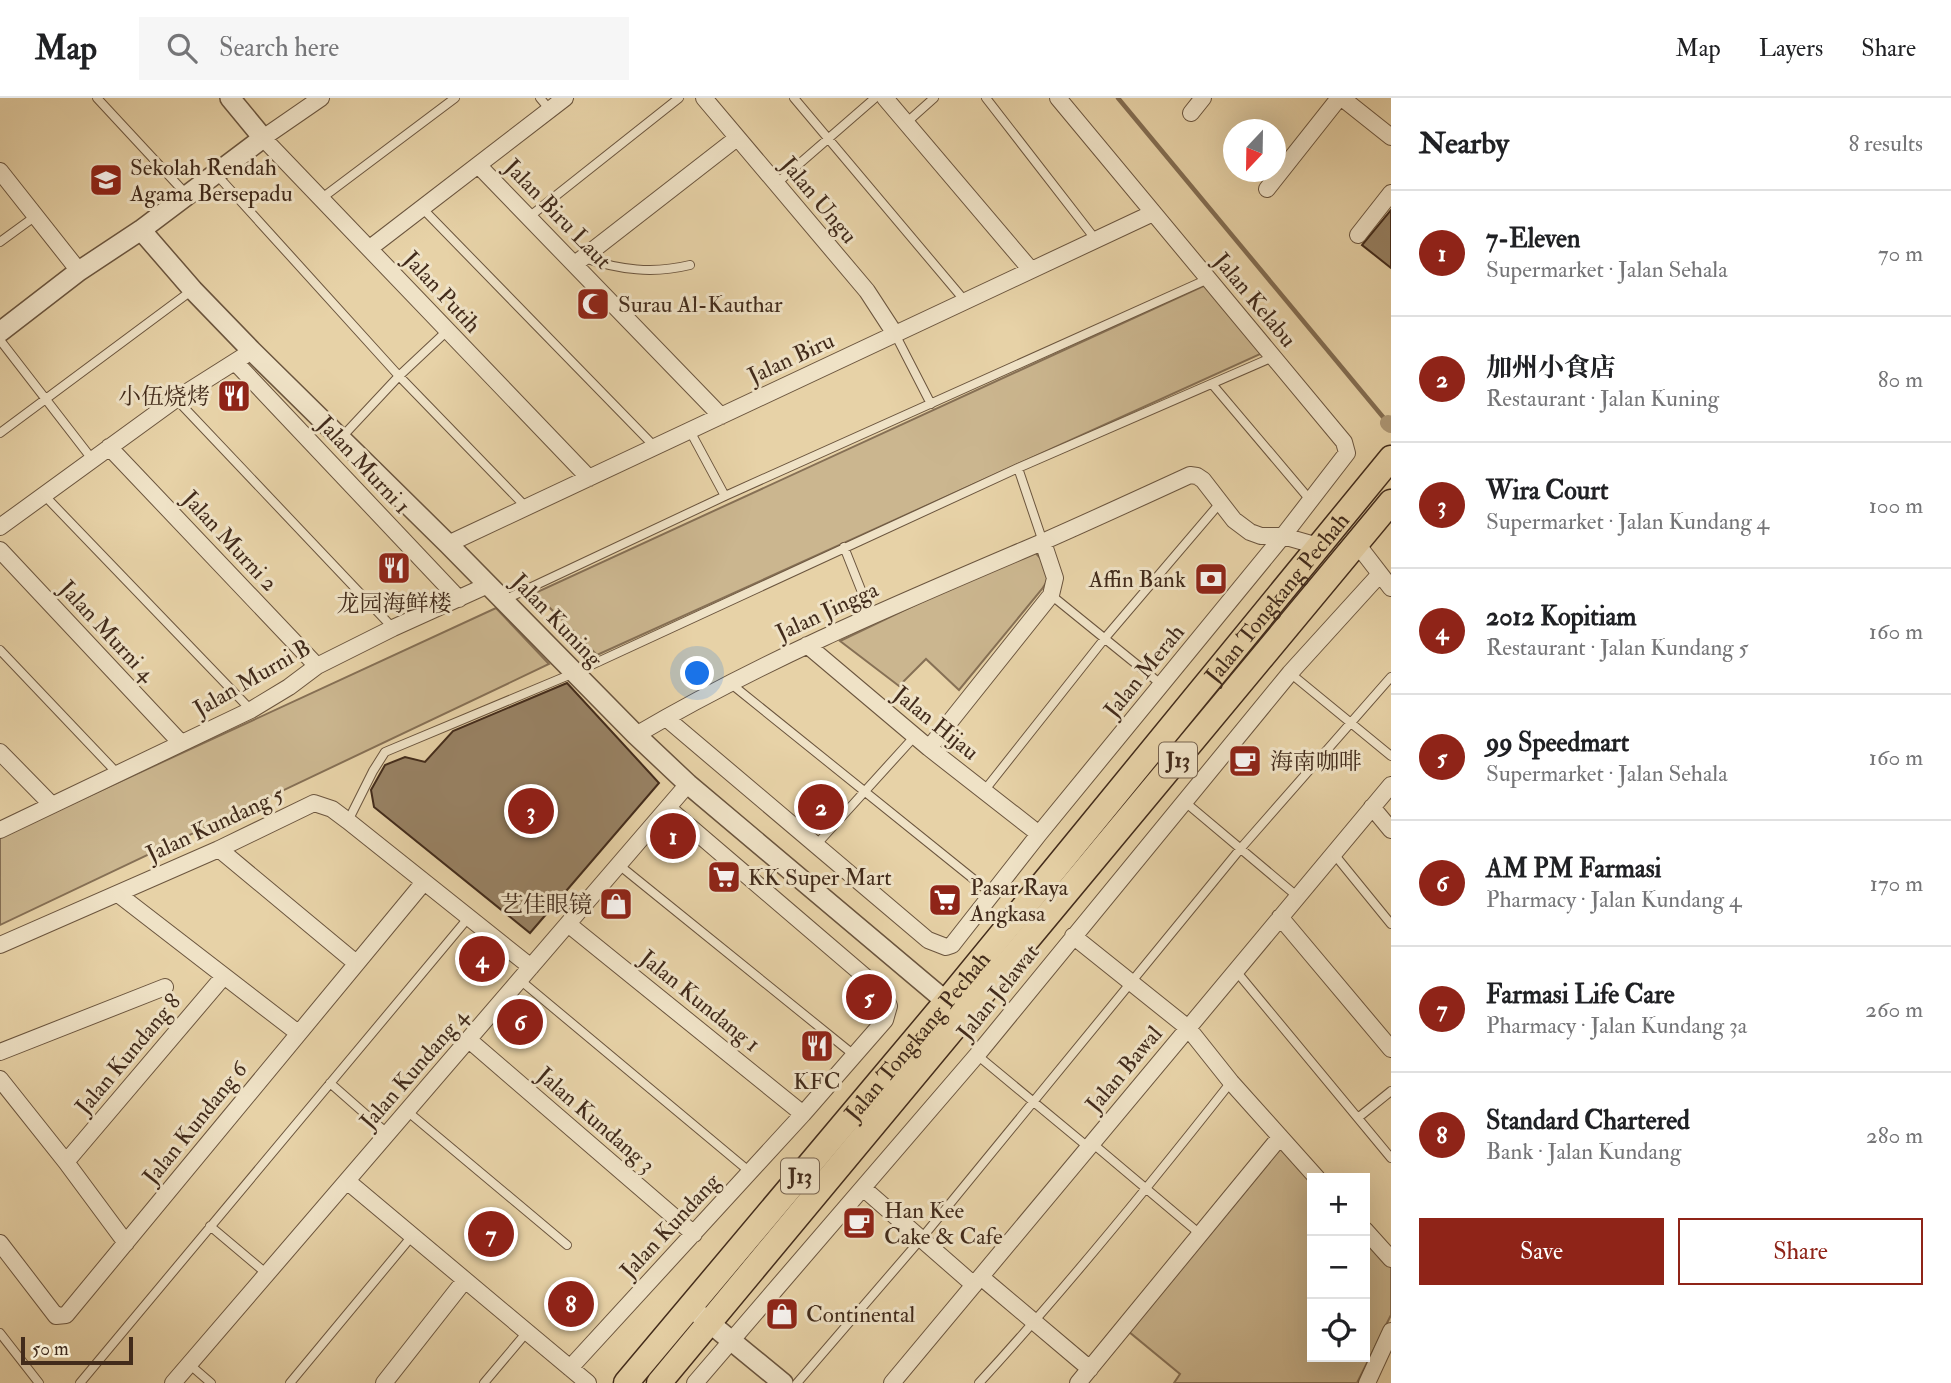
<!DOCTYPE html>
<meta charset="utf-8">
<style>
:root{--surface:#fff;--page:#f6f6f6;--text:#202124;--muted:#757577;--line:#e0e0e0;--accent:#8f2418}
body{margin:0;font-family:"IM FELL Double Pica","Noto Serif SC",serif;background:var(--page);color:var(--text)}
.controls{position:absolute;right:21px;bottom:21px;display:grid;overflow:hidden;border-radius:0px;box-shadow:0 7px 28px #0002}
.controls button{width:63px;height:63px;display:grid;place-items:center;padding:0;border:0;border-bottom:2px solid var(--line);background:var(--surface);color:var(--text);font:35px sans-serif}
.compass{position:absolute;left:1223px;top:21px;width:63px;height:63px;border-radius:50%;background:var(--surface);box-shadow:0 7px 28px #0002;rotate:202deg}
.scale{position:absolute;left:21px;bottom:18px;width:112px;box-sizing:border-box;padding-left:7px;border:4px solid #422b1b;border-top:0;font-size:19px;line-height:24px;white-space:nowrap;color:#422b1b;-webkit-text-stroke:5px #efe2c6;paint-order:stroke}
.you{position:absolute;left:698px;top:576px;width:24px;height:24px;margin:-18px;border:5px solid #fff;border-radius:50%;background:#1a73e8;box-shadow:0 0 0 10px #1a73e833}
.badge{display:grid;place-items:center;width:46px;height:46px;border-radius:50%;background:var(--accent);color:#fff;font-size:23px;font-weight:700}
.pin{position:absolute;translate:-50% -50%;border:4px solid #fff;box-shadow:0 2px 7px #0006}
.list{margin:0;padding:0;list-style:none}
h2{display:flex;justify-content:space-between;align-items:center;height:91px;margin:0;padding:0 28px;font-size:30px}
h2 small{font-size:23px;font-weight:400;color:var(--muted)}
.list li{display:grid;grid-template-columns:46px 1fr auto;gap:21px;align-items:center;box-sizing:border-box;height:126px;padding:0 28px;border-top:2px solid var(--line)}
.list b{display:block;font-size:26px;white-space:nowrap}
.list p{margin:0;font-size:23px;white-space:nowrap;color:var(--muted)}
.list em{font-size:23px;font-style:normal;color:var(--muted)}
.actions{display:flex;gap:14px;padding:21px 28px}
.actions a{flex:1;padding:16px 0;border:2px solid var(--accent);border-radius:0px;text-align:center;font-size:24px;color:var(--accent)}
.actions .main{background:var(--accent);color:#fff}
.icon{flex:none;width:38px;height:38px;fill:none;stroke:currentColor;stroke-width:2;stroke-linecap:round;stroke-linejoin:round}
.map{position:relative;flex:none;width:1391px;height:1285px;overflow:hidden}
header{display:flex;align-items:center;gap:42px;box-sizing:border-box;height:98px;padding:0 35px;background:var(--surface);border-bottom:2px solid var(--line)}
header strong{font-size:33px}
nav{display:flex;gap:38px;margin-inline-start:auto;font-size:24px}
.search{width:490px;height:63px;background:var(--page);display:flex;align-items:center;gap:18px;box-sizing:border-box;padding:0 24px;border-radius:0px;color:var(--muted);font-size:26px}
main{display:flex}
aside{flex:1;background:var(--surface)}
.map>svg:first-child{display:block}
.green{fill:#cbb68f;stroke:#867055;stroke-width:2}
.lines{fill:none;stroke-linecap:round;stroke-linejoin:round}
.stream{stroke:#836d52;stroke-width:4.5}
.canal{stroke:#af9977;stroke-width:16}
.building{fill:#988264;stroke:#422b1b;stroke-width:2}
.service-casing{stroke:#6b553e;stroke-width:10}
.minor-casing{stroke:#6b553e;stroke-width:18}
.tertiary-casing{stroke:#6b553e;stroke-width:22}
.primary-casing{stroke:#422b1b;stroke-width:27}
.service{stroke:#efe2c6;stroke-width:8}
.minor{stroke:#efe2c6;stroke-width:16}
.tertiary{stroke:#efe2c6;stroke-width:19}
.primary{stroke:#e7d2a7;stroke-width:24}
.labels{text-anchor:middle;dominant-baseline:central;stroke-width:6;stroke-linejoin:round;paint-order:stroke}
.shield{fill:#efe2c6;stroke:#76624e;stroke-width:2}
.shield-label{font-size:21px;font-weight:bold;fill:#422b1b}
.poi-label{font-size:23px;fill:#422b1b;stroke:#efe2c6;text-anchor:start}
.street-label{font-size:23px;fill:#422b1b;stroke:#efe2c6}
</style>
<header>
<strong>Map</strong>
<div class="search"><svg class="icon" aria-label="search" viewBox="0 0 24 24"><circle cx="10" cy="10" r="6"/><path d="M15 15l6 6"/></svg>Search here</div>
<nav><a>Map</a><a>Layers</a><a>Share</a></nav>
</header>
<main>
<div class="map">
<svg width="1391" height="1285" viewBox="0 0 1391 1285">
<rect width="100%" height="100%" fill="#e7d2a7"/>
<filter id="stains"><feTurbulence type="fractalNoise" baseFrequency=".00286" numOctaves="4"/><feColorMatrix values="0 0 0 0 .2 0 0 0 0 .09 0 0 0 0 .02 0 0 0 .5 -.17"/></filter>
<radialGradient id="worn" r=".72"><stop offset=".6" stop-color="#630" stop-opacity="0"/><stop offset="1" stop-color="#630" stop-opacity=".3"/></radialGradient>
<path class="green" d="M1210 185 1267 253 597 557 535 495Z
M1032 451 1053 474 1042 491 959 592 926 561 899 588 840 543Z
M496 510 549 566 0 827V739Z
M1283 1047 1312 1080V1259H1365V1139L1391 1168V1217L1357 1285H1174L1180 1276 1128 1233Z"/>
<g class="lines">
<path class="stream" d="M1118 0 1388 325"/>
<path class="canal" d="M1388 325 1391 327"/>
</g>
<path class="building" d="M1391 112V170L1362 147Z
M567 585 659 685 530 835 374 709 371 692 385 667 405 659 425 664 453 633Z"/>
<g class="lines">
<defs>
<path id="service" d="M97 0 187 97
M540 0 550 12
M794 0 965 203
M986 0 1096 142
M906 25 934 0
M216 76 399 278 526 409
M776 86 875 0
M322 100 455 0
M422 110 655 349
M529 119 679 0
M0 144 37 117
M584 160C620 172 653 176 690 167
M895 236 931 306
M0 242 92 361
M1212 286 1311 403
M176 301 393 530
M690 333 725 398
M0 335 191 193
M341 340 399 278 447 233
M1018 370 1043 444
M44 397 251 612
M844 449 871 517
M1051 497 1162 587
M504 502 725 398 1208 181
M0 552 118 676
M1290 575 1391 658
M730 585 992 796
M984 693 1105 540 1220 405
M1185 704 1298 799
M348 723 373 673 385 654 574 575 1018 370 1273 259
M817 746 915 638
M1334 756 1391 826
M619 767 854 957
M1236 873 1391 1060
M520 882 750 1074
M977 957 1088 1049
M330 985 388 1036
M407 1013 567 1147
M1359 1019 1391 993
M1092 1045 1200 1136
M210 1128 267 1176
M0 1235 39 1285
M189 1266 211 1285
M80 1285 469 819
M290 1285 412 1138
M484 1285 527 1234
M797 1285 921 1141 1241 750 1391 579
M979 1285C1068 1188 1150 1087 1231 984"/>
<path id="minor" d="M321 0 263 40 589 380
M704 0 867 193 895 236
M885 0 1031 172
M1342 0 1391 39
M1191 15 1203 0
M478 67 721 318
M0 73 79 173
M1267 91 1339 0
M1358 137 1391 95
M370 150 565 0
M575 166 737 40
M235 264 459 501
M109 349 317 568
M0 429 176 301 244 258
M448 446 1153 115
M1357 446 1391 490
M0 452 181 645
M807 547 929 650 1039 736
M666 620 928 842 946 849 952 847 1039 736 1283 438 1347 355 1344 344 1058 0
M636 637C765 561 902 504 1040 445 1090 423 1140 400 1190 377L1197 378 1203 382 1234 422 1250 434 1261 438H1283L1318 448
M929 650 1051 497 1055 480 1043 444
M0 654 51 706
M1372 709 1391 732
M0 732 251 612 289 589 317 568 393 530 488 487
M219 751 356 865
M118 796 298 935
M1280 819 1391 951
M568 826 803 1016
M1073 838 1188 930 1231 984 1317 1080
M0 847 219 751 314 705 332 711 348 723 531 869
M469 942 694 1136
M0 954 165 889
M0 981 66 1064 126 1145
M66 1064 224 878
M347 1083 588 1285
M863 1090 974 1187
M1365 1132 1391 1161
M0 1145 56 1218 66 1217 424 784
M981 1179 1090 1271
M570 1270 803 1016 885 922 889 908 883 894 668 710
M173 1285 688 686
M384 1285 465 1182
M695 1285 977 957 1290 575 1380 476
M892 1285 1391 687
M1078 1285 1280 1039
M1367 1285 1391 1233"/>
<path id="tertiary" d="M141 132 193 192 251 252 448 446 636 637 688 686 955 911
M0 234 79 173 141 132 263 40 230 0
M700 1217 783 1285"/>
<g id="primary">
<path id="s1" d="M626 1285 946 904 1391 360"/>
<path d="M659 1285 1391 404"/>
</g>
</defs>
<use href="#service" class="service-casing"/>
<use href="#minor" class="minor-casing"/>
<use href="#tertiary" class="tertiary-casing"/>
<use href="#primary" class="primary-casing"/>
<use href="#service" class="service"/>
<use href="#minor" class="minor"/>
<use href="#tertiary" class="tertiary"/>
<use href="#primary" class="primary"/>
</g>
<defs>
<symbol id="school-square" viewBox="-11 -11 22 22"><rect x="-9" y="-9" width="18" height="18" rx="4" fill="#8f2418" stroke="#efe2c6"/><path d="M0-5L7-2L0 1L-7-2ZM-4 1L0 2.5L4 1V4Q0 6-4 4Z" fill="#fff"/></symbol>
<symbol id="mosque-square" viewBox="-11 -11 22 22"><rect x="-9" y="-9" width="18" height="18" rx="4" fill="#8f2418" stroke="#efe2c6"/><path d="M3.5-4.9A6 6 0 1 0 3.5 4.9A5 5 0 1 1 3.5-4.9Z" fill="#fff"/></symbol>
<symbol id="restaurant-square" viewBox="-11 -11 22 22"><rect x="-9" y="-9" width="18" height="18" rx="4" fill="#8f2418" stroke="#efe2c6"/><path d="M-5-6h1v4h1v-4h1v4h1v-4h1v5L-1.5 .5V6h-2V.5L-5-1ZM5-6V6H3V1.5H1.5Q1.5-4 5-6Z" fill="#fff"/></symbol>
<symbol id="bank-square" viewBox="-11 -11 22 22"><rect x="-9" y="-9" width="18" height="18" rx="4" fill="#8f2418" stroke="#efe2c6"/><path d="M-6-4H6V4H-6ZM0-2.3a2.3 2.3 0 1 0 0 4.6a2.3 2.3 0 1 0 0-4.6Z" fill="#fff"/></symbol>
<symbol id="cafe-square" viewBox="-11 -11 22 22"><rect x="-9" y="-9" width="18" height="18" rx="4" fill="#8f2418" stroke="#efe2c6"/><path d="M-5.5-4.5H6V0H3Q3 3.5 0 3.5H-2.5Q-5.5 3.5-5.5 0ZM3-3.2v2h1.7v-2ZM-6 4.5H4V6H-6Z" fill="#fff"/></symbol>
<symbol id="supermarket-square" viewBox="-11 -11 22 22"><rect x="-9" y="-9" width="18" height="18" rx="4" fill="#8f2418" stroke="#efe2c6"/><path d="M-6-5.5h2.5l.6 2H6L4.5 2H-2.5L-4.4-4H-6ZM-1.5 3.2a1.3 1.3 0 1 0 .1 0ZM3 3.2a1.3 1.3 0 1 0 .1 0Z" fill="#fff"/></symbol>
<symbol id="shop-square" viewBox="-11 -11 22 22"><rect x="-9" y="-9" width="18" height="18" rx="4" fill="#8f2418" stroke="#efe2c6"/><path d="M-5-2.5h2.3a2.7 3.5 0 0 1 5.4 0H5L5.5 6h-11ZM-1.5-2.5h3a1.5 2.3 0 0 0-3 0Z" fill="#fff"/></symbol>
</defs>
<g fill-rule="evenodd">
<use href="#school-square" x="87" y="63" width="38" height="38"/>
<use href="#mosque-square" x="574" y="187" width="38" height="38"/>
<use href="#restaurant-square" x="215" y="279" width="38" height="38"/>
<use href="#restaurant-square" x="375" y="451" width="38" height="38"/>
<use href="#bank-square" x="1192" y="462" width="38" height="38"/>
<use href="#cafe-square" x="1226" y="644" width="38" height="38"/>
<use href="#supermarket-square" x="705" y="760" width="38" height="38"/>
<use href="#supermarket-square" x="926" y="783" width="38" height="38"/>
<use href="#shop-square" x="597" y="787" width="38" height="38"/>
<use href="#restaurant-square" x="798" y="929" width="38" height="38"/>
<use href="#cafe-square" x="840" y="1106" width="38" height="38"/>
<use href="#shop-square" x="763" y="1197" width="38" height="38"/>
</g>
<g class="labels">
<g class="shield">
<rect x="1159" y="644.5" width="38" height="35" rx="5"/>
<rect x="781" y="1060.5" width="38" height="35" rx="5"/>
</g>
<g class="shield-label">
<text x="1178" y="662">J13</text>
<text x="800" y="1078">J13</text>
</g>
<g class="poi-label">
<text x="130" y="69">Sekolah Rendah<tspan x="130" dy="26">Agama Bersepadu</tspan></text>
<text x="618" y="206">Surau Al-Kauthar</text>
<text x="210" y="298" text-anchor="end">小伍烧烤</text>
<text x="1186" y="481" text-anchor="end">Affin Bank</text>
<text x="394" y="505" text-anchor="middle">龙园海鲜楼</text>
<text x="1270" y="663">海南咖啡</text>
<text x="748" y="779">KK Super Mart</text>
<text x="970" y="789">Pasar Raya<tspan x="970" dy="26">Angkasa</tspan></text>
<text x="592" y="806" text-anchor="end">艺佳眼镜</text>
<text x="817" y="983" text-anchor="middle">KFC</text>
<text x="884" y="1112">Han Kee<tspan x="884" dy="26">Cake &amp; Cafe</tspan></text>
<text x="806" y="1216">Continental</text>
</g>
<g class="street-label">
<text transform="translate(819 102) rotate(50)">Jalan Ungu</text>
<text transform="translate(558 116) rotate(46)">Jalan Biru Laut</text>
<text transform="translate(442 194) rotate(47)">Jalan Putih</text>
<text transform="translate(1255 202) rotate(50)">Jalan Kelabu</text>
<text transform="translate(791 260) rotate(-25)">Jalan Biru</text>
<text transform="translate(364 367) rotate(47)">Jalan Murni 1</text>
<text transform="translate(230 443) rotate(47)">Jalan Murni 2</text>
<text stroke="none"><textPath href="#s1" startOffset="1020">Jalan Tongkang Pechah</textPath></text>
<text transform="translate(827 513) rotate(-25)">Jalan Jingga</text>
<text transform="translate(557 522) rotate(46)">Jalan Kuning</text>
<text transform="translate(107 533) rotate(47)">Jalan Murni 4</text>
<text transform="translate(1144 573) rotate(-51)">Jalan Merah</text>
<text transform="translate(252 580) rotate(-30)">Jalan Murni B</text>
<text transform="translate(936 625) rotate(39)">Jalan Hijau</text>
<text transform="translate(215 726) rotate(-25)">Jalan Kundang 5</text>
<text transform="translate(998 894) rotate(-51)">Jalan Jelawat</text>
<text transform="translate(700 903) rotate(39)">Jalan Kundang 1</text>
<text stroke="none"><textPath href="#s1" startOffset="453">Jalan Tongkang Pechah</textPath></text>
<text transform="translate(128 956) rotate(-50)">Jalan Kundang 8</text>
<text transform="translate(414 971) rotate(-49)">Jalan Kundang 4</text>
<text transform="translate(1124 971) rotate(-50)">Jalan Bawal</text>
<text transform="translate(596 1022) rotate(41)">Jalan Kundang 3</text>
<text transform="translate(195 1025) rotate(-51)">Jalan Kundang 6</text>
<text transform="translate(670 1128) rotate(-47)">Jalan Kundang</text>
</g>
</g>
<rect width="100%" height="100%" filter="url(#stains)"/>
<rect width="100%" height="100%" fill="url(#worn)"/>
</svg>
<div class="controls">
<button>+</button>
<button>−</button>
<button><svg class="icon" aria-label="locate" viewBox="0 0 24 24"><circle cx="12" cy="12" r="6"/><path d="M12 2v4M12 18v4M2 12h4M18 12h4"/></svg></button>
</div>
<svg class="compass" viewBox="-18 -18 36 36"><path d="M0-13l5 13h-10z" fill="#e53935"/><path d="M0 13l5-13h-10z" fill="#757577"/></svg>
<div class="scale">50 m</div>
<div class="you"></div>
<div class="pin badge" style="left:673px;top:738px">1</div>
<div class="pin badge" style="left:821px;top:709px">2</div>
<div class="pin badge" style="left:531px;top:713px">3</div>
<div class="pin badge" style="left:482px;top:861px">4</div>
<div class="pin badge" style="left:869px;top:899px">5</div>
<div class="pin badge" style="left:520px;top:924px">6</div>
<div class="pin badge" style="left:491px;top:1136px">7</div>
<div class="pin badge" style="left:571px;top:1206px">8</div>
</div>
<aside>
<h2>Nearby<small>8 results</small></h2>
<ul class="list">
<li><span class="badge">1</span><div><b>7-Eleven</b><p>Supermarket · Jalan Sehala</p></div><em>70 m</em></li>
<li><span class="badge">2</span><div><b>加州小食店</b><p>Restaurant · Jalan Kuning</p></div><em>80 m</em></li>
<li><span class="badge">3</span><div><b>Wira Court</b><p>Supermarket · Jalan Kundang 4</p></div><em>100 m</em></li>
<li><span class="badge">4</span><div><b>2012 Kopitiam</b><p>Restaurant · Jalan Kundang 5</p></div><em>160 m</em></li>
<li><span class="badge">5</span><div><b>99 Speedmart</b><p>Supermarket · Jalan Sehala</p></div><em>160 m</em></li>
<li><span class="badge">6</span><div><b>AM PM Farmasi</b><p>Pharmacy · Jalan Kundang 4</p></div><em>170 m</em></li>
<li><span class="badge">7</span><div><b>Farmasi Life Care</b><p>Pharmacy · Jalan Kundang 3a</p></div><em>260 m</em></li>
<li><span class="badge">8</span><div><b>Standard Chartered</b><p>Bank · Jalan Kundang</p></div><em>280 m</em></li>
</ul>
<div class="actions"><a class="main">Save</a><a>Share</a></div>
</aside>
</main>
